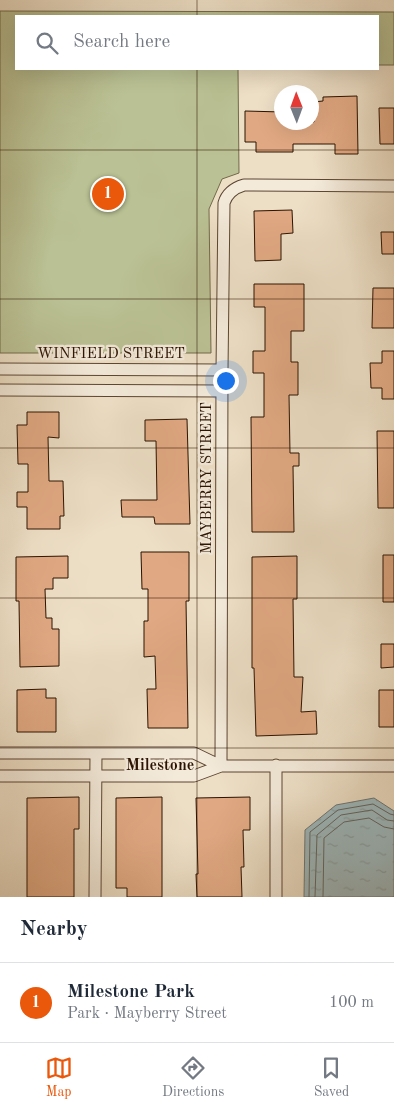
<!DOCTYPE html>
<meta charset="utf-8">
<style>
:root{--surface:#fff;--page:#f2f2f3;--text:#1f2937;--muted:#747a83;--line:#e0e1e3;--accent:#ea580c}
body{margin:0;font-family:"Old Standard TT",serif;background:var(--page);color:var(--text)}
.compass{position:absolute;left:274px;top:85px;width:45px;height:45px;border-radius:50%;background:var(--surface);box-shadow:0 5px 20px #0002;rotate:359deg}
.you{position:absolute;left:225px;top:380px;width:18px;height:18px;margin:-12px;border:4px solid #fff;border-radius:50%;background:#1a73e8;box-shadow:0 0 0 8px #1a73e833}
.badge{display:grid;place-items:center;width:32px;height:32px;border-radius:50%;background:var(--accent);color:#fff;font-size:16px;font-weight:700}
.pin{position:absolute;translate:-50% -50%;border:2px solid #fff;box-shadow:0 1px 5px #0006}
.list{margin:0;padding:0;list-style:none}
h2{display:flex;justify-content:space-between;align-items:center;height:65px;margin:0;padding:0 20px;font-size:21px}
h2 small{font-size:16px;font-weight:400;color:var(--muted)}
.list li{display:grid;grid-template-columns:32px 1fr auto;gap:15px;align-items:center;box-sizing:border-box;height:80px;padding:0 20px;border-top:1px solid var(--line)}
.list b{display:block;font-size:19px;white-space:nowrap}
.list p{margin:0;font-size:16px;white-space:nowrap;color:var(--muted)}
.list em{font-size:16px;font-style:normal;color:var(--muted)}
.icon{flex:none;width:28px;height:28px;fill:none;stroke:currentColor;stroke-width:2;stroke-linecap:round;stroke-linejoin:round}
.map{position:relative;flex:none;width:394px;height:897px;overflow:hidden}
.search{position:absolute;background:var(--surface);box-shadow:0 5px 20px #0002;left:15px;right:15px;top:15px;height:55px;display:flex;align-items:center;gap:12px;box-sizing:border-box;padding:0 18px;border-radius:0px;color:var(--muted);font-size:19px}
.sheet{height:145px;background:var(--surface)}
nav{display:flex;justify-content:space-around;align-items:center;box-sizing:border-box;height:70px;border-top:1px solid var(--line);background:var(--surface);font-size:14px;color:var(--muted)}
nav a{display:grid;justify-items:center;gap:2px}
nav .on{color:var(--accent)}
.map>svg:first-child{display:block}
.park{fill:#bac194;stroke:#726a4a}
.water{fill:url(#water-ripples);stroke:#707774}
.lines{fill:none;stroke-linecap:round;stroke-linejoin:round}
.shore{stroke:#646660;stroke-width:1}
.building{fill:#e1a983;stroke:#2b1201}
.minor-casing{stroke:#5c4532;stroke-width:13}
.minor{stroke:#f3eada;stroke-width:11}
.grid{fill:none;stroke:#2b1201;stroke-width:1;stroke-opacity:0.55}
.labels{text-anchor:middle;dominant-baseline:central;stroke-width:4.5;stroke-linejoin:round;paint-order:stroke}
.street-label{font-size:15px;fill:#2b1201;stroke:#f3eada}
.neighbourhood-label{font-size:16px;font-weight:bold;fill:#2b1201;stroke:#f3eada}
</style>
<div class="map">
<svg width="394" height="897" viewBox="0 0 394 897">
<defs>
<pattern id="water-ripples" width="26" height="14" patternUnits="userSpaceOnUse" patternTransform="scale(1.25)"><rect width="26" height="14" fill="#9ebac0"/><path d="M2 4q2-2 4 0t4 0M15 11q2-2 4 0t4 0" fill="none" stroke="#889fa3"/></pattern>
</defs>
<rect width="100%" height="100%" fill="#eddfc6"/>
<filter id="stains"><feTurbulence type="fractalNoise" baseFrequency=".004" numOctaves="4"/><feColorMatrix values="0 0 0 0 .2 0 0 0 0 .09 0 0 0 0 .02 0 0 0 .5 -.17"/></filter>
<radialGradient id="worn" r=".72"><stop offset=".6" stop-color="#630" stop-opacity="0"/><stop offset="1" stop-color="#630" stop-opacity=".3"/></radialGradient>
<path class="park" d="M0 11 394 12V65H378V16H16V69H238L239 173 222 179 209 209 211 353H0Z"/>
<path class="water" d="M374 798 394 811V897H304L305 830 336 805Z"/>
<g class="lines">
<path class="shore" d="M309 897 310 832 338 810 373 804 390 814 394 815
M315 897 317 835 341 815 372 810 387 820 394 821
M323 897 324 838 344 822 369 818 384 827 394 829"/>
</g>
<path class="building" d="M357 96 358 154H335V144H293V152H256V142H245V111L282 112V122H314L313 102 323 101V97Z
M379 108H394V144H380Z
M292 210 293 233 281 234V260L255 261 254 211Z
M381 232H394V254H382Z
M254 284H304V331H291V362H298V395H289L290 453H299V466H293L294 532H252L251 417H264V373H253V351H265V307H254Z
M373 288H394V328H372Z
M382 351H394V399H382V388H371L370 363H382Z
M27 412H59V438L48 437 49 481H63L64 516H60V529H27V507H17V492H28V464H18L17 425H27Z
M187 419 190 524H155L154 517H122L121 500H157L156 441H145V420Z
M377 431H394V508H378Z
M141 552H189V601H186L188 728H148L147 689H156L155 656 144 657V621H148V589H142Z
M383 555H394V602H383Z
M68 556V578H53V589H45L46 618H52V629H59V666L20 667 19 601H16V557Z
M297 556V599H293L294 677H303L301 712 316 711 317 734 256 736 254 668H252V557Z
M381 644H394V667L381 668Z
M46 689V698H56V732H17V690Z
M379 690H394V727H379Z
M79 797V829H74V897H27V798Z
M162 797V897H127V888H116V798Z
M250 797V830H243L244 867H241L242 897H197L196 874H198L196 798Z"/>
<g class="lines">
<defs>
<path id="minor" d="M0 369 222 370
M0 390 222 391
M0 753H194L221 766
M221 766 222 370 224 203C227 193 234 188 244 185L394 186
M0 776H194L221 766H394
M95 897 96 753
M276 897V765"/>
</defs>
<use href="#minor" class="minor-casing"/>
<use href="#minor" class="minor"/>
</g>
<path class="grid" d="M197 0V16M197 69V897M0 150H394M0 299H394M0 448H394M0 598H394M0 748H394"/>
<g class="labels">
<g class="street-label">
<text x="111" y="354">WINFIELD STREET</text>
<text transform="translate(207 478) rotate(-90)">MAYBERRY STREET</text>
</g>
<g class="neighbourhood-label">
<text x="160" y="766">Milestone</text>
</g>
</g>
<rect width="100%" height="100%" filter="url(#stains)"/>
<rect width="100%" height="100%" fill="url(#worn)"/>
</svg>
<svg class="compass" viewBox="-18 -18 36 36"><path d="M0-13l5 13h-10z" fill="#e53935"/><path d="M0 13l5-13h-10z" fill="#747a83"/></svg>
<div class="you"></div>
<div class="pin badge" style="left:108px;top:194px">1</div>
<div class="search"><svg class="icon" aria-label="search" viewBox="0 0 24 24"><circle cx="10" cy="10" r="6"/><path d="M15 15l6 6"/></svg>Search here</div>
</div>
<section class="sheet">
<h2>Nearby<small></small></h2>
<ul class="list">
<li><span class="badge">1</span><div><b>Milestone Park</b><p>Park · Mayberry Street</p></div><em>100 m</em></li>
</ul>
</section>
<nav>
<a class="on"><svg class="icon" aria-label="map" viewBox="0 0 24 24"><path d="M3 6l6-2 6 2 6-2v14l-6 2-6-2-6 2zM9 4v14M15 6v14"/></svg>Map</a>
<a><svg class="icon" aria-label="directions" viewBox="0 0 24 24"><path d="M12 3l9 9-9 9-9-9zM9 14v-3h6M13 9l2 2-2 2"/></svg>Directions</a>
<a><svg class="icon" aria-label="saved" viewBox="0 0 24 24"><path d="M7 4h10v16l-5-4-5 4z"/></svg>Saved</a>
</nav>
